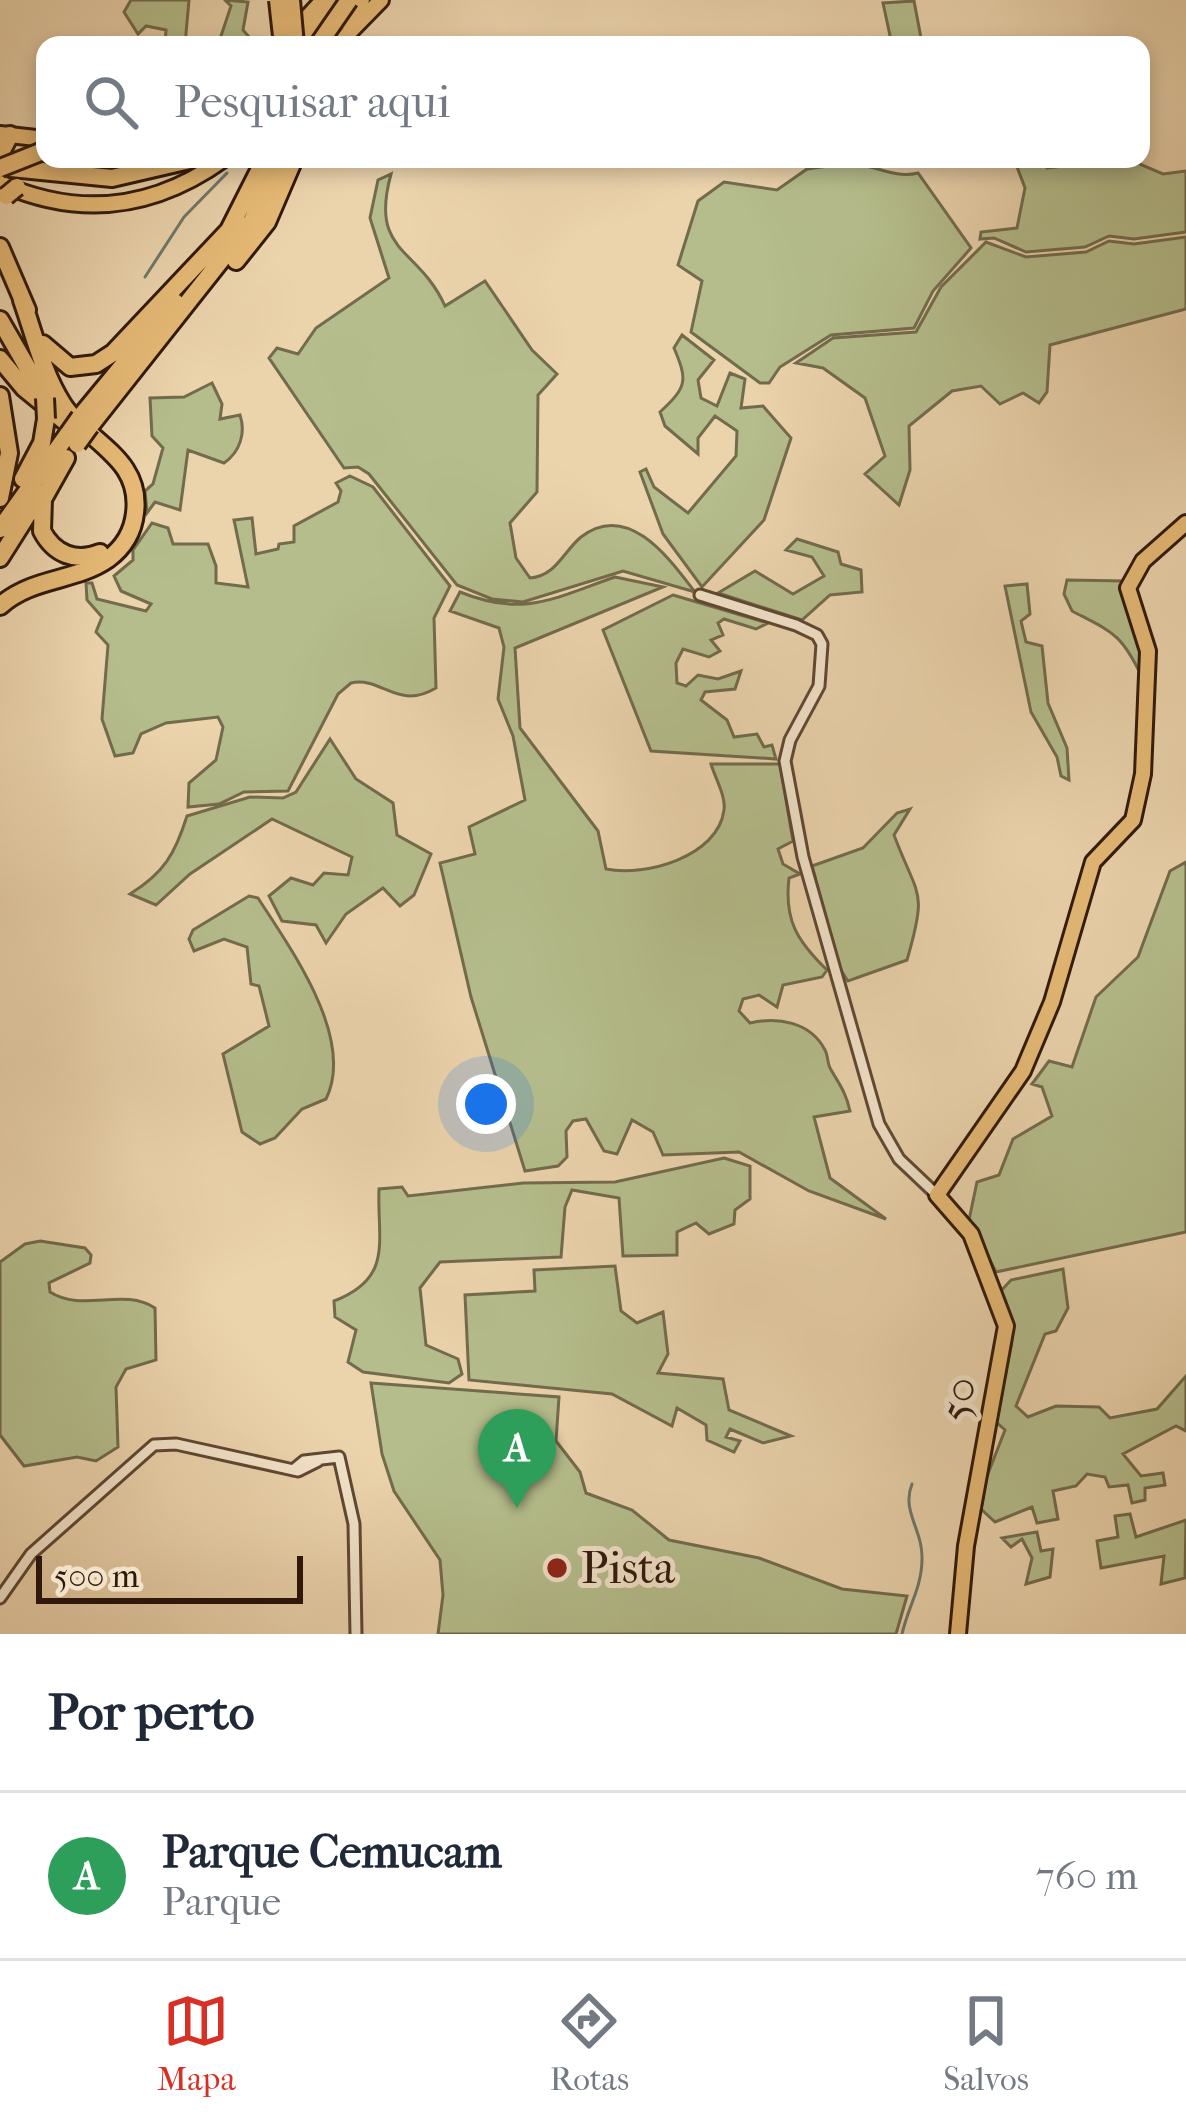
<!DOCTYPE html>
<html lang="pt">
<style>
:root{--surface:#fff;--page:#f2f2f3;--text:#1f2937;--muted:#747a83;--line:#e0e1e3;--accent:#d93025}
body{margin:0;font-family:"IM FELL French Canon",serif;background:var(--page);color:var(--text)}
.scale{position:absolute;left:36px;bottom:30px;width:267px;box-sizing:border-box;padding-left:12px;border:6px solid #30190b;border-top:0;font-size:33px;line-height:42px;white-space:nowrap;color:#30190b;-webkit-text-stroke:9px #f2e2c9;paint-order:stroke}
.you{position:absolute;left:486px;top:1104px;width:42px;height:42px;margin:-30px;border:9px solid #fff;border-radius:50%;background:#1a73e8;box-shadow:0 0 0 18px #1a73e833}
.badge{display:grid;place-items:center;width:78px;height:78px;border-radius:50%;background:var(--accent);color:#fff;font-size:39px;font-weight:700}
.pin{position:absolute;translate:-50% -99px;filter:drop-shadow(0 3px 6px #0008)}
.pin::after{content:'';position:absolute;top:63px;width:42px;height:36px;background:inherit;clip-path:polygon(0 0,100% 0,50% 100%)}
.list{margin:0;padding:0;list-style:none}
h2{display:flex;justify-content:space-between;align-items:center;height:156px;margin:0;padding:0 48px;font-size:51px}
h2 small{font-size:39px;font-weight:400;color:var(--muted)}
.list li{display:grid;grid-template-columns:78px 1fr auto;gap:36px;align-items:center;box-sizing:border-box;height:168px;padding:0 48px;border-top:3px solid var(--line)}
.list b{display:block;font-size:45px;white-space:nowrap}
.list p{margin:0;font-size:39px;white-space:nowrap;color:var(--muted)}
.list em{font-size:39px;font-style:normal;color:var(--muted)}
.icon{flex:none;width:66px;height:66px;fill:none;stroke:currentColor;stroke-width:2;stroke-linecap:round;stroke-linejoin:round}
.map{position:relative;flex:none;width:1186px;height:1634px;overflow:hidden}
.search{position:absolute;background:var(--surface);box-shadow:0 6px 18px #0003;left:36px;right:36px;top:36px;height:132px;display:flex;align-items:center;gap:30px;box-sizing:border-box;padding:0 42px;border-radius:24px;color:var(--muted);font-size:45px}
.sheet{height:324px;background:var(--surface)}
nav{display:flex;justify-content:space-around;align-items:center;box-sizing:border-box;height:168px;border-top:3px solid var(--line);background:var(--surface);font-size:33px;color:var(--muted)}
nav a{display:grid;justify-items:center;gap:6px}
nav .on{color:var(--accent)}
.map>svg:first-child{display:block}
.green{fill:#b5bd8c;stroke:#726b4c;stroke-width:3}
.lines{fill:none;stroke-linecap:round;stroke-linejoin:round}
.stream{stroke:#6e786d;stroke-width:3}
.minor-casing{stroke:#5f4833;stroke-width:15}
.major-casing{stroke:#30190b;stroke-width:20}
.highway-casing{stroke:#30190b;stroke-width:22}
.minor{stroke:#f2e2c9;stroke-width:9}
.major{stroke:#e6ba76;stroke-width:14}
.highway{stroke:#e6ba76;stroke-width:16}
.highway-bridge-casing{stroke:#30190b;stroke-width:22;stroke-linecap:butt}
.highway-bridge{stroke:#e6ba76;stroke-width:16}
.poi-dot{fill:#8f2418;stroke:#f2e2c9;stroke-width:4.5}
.labels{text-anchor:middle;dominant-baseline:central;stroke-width:10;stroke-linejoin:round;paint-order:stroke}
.street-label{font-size:45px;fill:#30190b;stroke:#f2e2c9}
.poi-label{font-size:45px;fill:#30190b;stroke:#f2e2c9;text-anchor:start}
</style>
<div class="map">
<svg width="1186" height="1634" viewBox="0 0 1186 1634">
<rect width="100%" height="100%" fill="#ebd3ac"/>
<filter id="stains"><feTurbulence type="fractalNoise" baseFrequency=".00167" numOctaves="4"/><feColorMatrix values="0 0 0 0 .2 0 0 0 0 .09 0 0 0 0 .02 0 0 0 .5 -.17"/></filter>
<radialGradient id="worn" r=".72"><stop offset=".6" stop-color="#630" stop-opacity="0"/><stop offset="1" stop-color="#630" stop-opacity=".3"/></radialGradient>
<path class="green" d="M131 0H189L185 45H165L166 30 146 26 138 34 124 12Z
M225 0 248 2 243 30 256 45 219 42 231 6Z
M914 1 922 43 892 45 883 3Z
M1014 159H1039L1047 168 1128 159 1163 174 1186 171V232L1134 239 1109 236 1085 247 1026 252 994 238 980 239 981 232 1017 228 1025 188Z
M850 163C874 165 895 179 918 173L971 248 933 291 914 328 831 335 780 367 769 383H760L691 332 702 281 678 265 698 201 724 182 777 190 807 169Z
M391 174C369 254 418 246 445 306L485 281 532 350 557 374 538 395 537 492 510 523 516 558 530 578C556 576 563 552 581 537 629 500 671 561 695 592L623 571 523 602 492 599 457 585 369 474 358 467 344 468 269 358 277 348 298 354 316 328 389 278 370 218 378 180Z
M1186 237V309L1050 345 1047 392 1039 403 1023 393 1000 404 981 386 952 391 909 426 910 470 899 505 865 474 885 456 865 398 823 368 796 363 833 338 916 332 941 287 986 242 1026 257 1086 252 1109 241 1134 244Z
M682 335 714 360 698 380 701 398 717 406 730 373 745 379 741 408 763 406 791 438 764 520 702 587 663 534 640 472 646 469 654 487 688 513 736 456 737 431 715 416 698 438V454L665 426 660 412C687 387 688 381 674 348Z
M212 383 222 404 220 419 240 415C246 433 240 452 224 463L188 450 180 510 155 502 147 513 145 491 153 484 163 448 152 436 150 398 184 397Z
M350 476 373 487 450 586 434 618 436 688C397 711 382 676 351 683L338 694 288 791 244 792 219 804 188 807 189 783 216 760 223 727 218 717 166 723 141 734 133 753 115 756 102 719 108 645 96 632 102 617 87 600 86 583H92L97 599 146 611 151 604 121 591 114 576 133 560V550L152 523 168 528 173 544H208L216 566V583L248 587 234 520 252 518 256 554 278 549 279 544 294 542V526L338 502 341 491 336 483Z
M797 539 838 552 841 564 861 570 862 592 830 595 802 620 718 593 755 571 793 594 824 576 812 557 786 550Z
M615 577 663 587 515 648 520 728 598 831 606 869C645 877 718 857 724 810 726 796 715 778 711 764H780L793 841 778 849 783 864 800 874 789 878C784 920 797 941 827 970L822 977 783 985 777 1007 759 995 743 999 739 1011 750 1023C777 1017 810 1021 825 1050 828 1055 827 1062 830 1068 839 1084 846 1092 850 1111L814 1117 830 1178 886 1219 809 1191 739 1152 663 1155 653 1132 632 1120 617 1154 604 1151 586 1119 573 1121 566 1131 567 1157 558 1166 525 1171 471 997 440 863 475 854 469 827 525 800 513 736 498 699 504 647 499 628 450 611 460 592C524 618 554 598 615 577Z
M1067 580 1125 581 1126 606 1142 637V677C1121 633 1112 632 1072 611L1064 594Z
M1027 584 1030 614 1021 621 1026 642 1042 646 1048 703 1067 748 1069 780 1061 776 1057 757 1031 712 1005 586Z
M673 595 768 623 756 629 724 619 718 623 723 635 711 640 720 651 709 657 683 649 676 663 677 683 686 686 698 675 718 679 741 671 735 689 705 692 701 700 727 720 734 737 757 734 764 747 772 745 776 759 651 751 603 630Z
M330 739 356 779 393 803 397 835 431 854 414 895 400 906 383 888 346 914 326 943 316 925 282 921 269 896 291 878 313 885 324 873 348 875 352 857 272 819 190 874 156 905 130 894C164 873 175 854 187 816L250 797 283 798 296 792Z
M910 809 894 835C918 899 928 888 907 960L848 981 840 969 812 866 863 848 897 813Z
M1186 862V1232L996 1272 969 1220 977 1182 999 1175 1013 1139 1052 1116 1042 1087 1032 1084 1049 1061 1072 1067 1096 997 1138 957 1170 871Z
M249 896 258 898C290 948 356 1038 326 1099L302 1109 275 1138 260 1144 242 1132 223 1054 269 1026 259 986 251 984 247 947 224 939 194 951 189 939 193 930Z
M724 1158 750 1166V1199L735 1210 734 1224 709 1234 696 1223 677 1232V1255L623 1256 619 1198 572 1190 565 1207 561 1257 440 1262 420 1288 426 1345 458 1359 462 1374 449 1383 363 1372 348 1362 356 1330 335 1317 334 1301C394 1278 377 1241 379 1189L402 1187 408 1196 523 1183 615 1182Z
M40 1241 85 1248 91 1255 90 1263 49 1283 50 1292C83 1313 123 1287 155 1308L156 1360 126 1369 116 1387 118 1447 96 1461 77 1457 24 1466 0 1435V1262L25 1244Z
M615 1266 621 1311 637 1323 663 1312 668 1354 658 1373 723 1379 729 1410 791 1436 763 1443 730 1429 726 1437 740 1441 734 1452 707 1440 706 1425 677 1408 672 1426 612 1394 469 1380 465 1295 535 1291 534 1270Z
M1063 1269 1068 1308 1056 1331 1045 1334 1016 1406 1028 1417 1056 1406 1099 1407 1110 1418 1157 1409 1186 1376V1431L1176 1426 1123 1454 1141 1476 1163 1473 1165 1485 1145 1488V1500L1132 1503 1128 1485 1109 1487 1105 1477 1087 1474 1076 1486 1053 1491 1058 1519 1037 1523 1032 1507 995 1522 981 1509 984 1484 1005 1430 996 1422 1012 1341 1000 1292 1011 1280Z
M371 1383 559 1397 556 1441 580 1472 586 1493 632 1510 669 1540 759 1558 842 1589 907 1596 896 1634H438L443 1595 440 1560 394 1491 382 1454Z
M1130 1514 1136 1537 1186 1520 1185 1578 1161 1584 1164 1556 1101 1568 1097 1541 1118 1537 1115 1516Z
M1037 1532 1041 1551 1053 1549 1050 1577 1026 1584 1032 1558 1022 1539 1011 1547 1002 1538Z"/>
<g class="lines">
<path class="stream" d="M145 277 184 217 227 173
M902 1634C908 1607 922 1587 922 1559 923 1530 901 1511 912 1484"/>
<defs>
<path id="minor" d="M700 595 796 625 817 635 822 644 819 686 790 740 785 761 803 857 879 1124 899 1159 937 1195
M293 1470 304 1461 339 1457 354 1524 356 1634
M0 1598 31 1554 154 1445 176 1444 298 1471 318 1461"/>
<path id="major" d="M290 36 323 0
M337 45 381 0
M0 134 45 139
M0 183C78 218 153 210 224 159
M958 1634 966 1546 1006 1326 971 1234 937 1195 1023 1071 1052 1002 1093 862 1133 820 1143 774 1148 651 1128 588 1143 561 1186 523"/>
<path id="highway" d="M339 22 361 0
M298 45 338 0
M0 154 10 135
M1 167 112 178 194 159
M227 234 265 159
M0 247 27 310
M236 261 267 222 294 159
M0 320 45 398
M43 344 70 367 96 364 113 353 232 227
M0 359 24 388 73 428
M0 396 9 453 0 498
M80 417 175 302
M90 426 252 221 279 159
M66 458 43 499 42 531C54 554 76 563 100 553
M23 479 42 443 46 419
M0 529 68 434
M0 558 41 493
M0 606C32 577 75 582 108 559 124 547 133 532 135 513 142 457 87 443 62 403 43 373 34 334 22 300"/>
</defs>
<use href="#minor" class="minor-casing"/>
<use href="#major" class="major-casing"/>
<use href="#highway" class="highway-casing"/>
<use href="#minor" class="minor"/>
<use href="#major" class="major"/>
<use href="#highway" class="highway"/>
<defs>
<path id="highway-bridge" d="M278 0 283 45
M291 0 295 45
M318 45 349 0
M0 168 43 151
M6 196 17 187
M45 398 46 419
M68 434 80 417
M77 444 90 426"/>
</defs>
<use href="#highway-bridge" class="highway-bridge-casing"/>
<use href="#highway-bridge" class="highway-bridge"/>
</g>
<circle class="poi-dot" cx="557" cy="1568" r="12"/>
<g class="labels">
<g class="street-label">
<text transform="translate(958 1399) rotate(-79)">50</text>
</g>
<g class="poi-label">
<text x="581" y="1568">Pista</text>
</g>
</g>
<rect width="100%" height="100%" filter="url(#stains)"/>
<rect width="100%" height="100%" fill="url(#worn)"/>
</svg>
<div class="scale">500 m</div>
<div class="you"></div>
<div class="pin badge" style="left:517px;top:1508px;background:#2e9e5b">A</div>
<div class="search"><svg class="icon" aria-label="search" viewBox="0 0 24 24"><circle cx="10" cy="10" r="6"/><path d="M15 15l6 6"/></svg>Pesquisar aqui</div>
</div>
<section class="sheet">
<h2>Por perto<small></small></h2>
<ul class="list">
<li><span class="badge" style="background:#2e9e5b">A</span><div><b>Parque Cemucam</b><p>Parque</p></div><em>760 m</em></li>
</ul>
</section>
<nav>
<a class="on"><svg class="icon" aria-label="map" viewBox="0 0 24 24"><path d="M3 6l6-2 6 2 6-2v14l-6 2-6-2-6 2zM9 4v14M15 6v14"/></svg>Mapa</a>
<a><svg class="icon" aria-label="directions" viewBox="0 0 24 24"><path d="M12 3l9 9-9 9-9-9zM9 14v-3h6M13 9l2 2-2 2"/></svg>Rotas</a>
<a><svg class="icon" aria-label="saved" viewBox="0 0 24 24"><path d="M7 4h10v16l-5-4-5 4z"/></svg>Salvos</a>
</nav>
